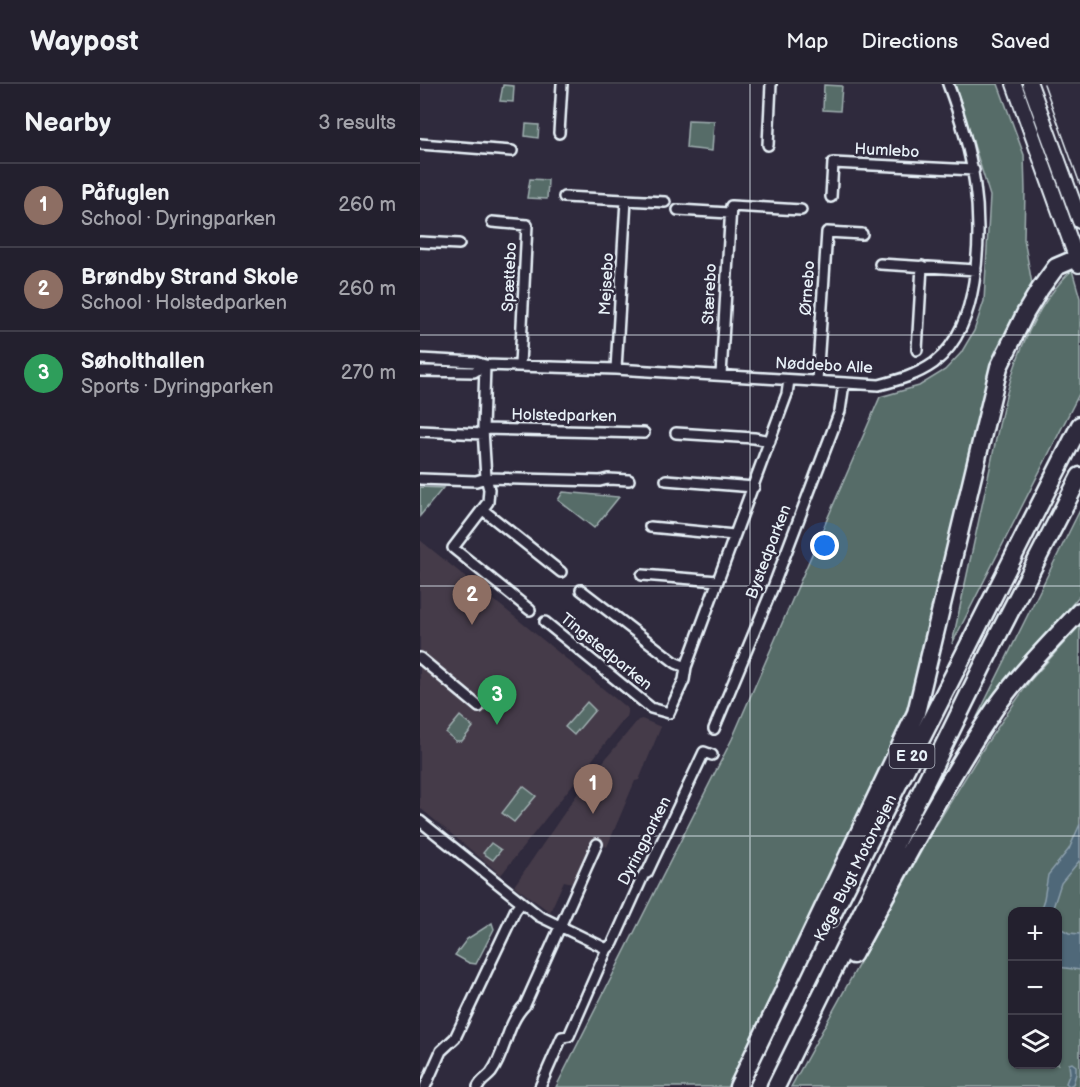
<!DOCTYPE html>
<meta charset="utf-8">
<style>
:root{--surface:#23202e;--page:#2b2836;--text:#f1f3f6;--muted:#a3a3aa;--line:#403e4a;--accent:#b45309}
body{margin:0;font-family:"Balsamiq Sans",sans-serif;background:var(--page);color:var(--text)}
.controls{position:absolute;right:18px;bottom:18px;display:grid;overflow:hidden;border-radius:12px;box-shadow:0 2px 4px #0004}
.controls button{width:54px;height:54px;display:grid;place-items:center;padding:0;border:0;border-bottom:2px solid var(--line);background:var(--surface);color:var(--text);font:30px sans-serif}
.you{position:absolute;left:405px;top:462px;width:21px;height:21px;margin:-15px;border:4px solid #fff;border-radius:50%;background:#1a73e8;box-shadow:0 0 0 9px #1a73e833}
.badge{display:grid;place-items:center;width:39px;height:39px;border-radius:50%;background:var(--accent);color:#fff;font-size:20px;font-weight:700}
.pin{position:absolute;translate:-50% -50px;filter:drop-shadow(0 2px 3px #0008)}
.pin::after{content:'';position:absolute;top:32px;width:21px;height:18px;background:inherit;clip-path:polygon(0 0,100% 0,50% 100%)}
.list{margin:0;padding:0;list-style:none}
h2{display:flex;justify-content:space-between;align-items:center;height:78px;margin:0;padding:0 24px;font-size:26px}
h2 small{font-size:20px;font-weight:400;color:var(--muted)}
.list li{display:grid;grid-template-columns:39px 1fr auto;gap:18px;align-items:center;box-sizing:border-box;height:84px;padding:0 24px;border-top:2px solid var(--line)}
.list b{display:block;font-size:22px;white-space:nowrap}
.list p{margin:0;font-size:20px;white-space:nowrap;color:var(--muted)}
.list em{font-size:20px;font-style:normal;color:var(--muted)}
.icon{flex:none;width:33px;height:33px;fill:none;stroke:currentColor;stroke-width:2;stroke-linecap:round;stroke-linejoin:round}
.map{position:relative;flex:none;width:660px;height:1003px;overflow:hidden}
header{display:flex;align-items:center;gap:36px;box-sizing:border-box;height:84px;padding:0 30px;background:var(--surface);border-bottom:2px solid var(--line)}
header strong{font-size:28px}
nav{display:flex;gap:33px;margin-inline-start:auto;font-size:21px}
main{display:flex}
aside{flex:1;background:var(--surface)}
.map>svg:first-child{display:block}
.built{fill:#443a48}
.green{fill:#566c67;stroke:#9faeb0;stroke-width:1.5;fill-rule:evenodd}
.water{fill:#4f6879;stroke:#8c9fac;stroke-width:1.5}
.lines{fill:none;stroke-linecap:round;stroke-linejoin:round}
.street-casing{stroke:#e8f1f8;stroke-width:14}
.primary-casing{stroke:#e8f1f8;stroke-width:18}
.highway-casing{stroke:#e8f1f8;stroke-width:21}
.street{stroke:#2f2a3d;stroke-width:9}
.primary{stroke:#2f2a3d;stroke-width:14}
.highway{stroke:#2f2a3d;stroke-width:16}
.tram{stroke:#e8f1f8;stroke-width:1.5}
.grid{fill:none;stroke:#e8f1f8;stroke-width:1.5;stroke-opacity:0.55}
.labels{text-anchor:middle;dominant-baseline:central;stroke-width:5;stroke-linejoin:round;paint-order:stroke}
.shield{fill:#2f2a3d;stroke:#b0b5c0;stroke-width:1.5}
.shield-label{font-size:15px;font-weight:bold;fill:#e8f1f8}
.street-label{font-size:16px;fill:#e8f1f8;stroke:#2f2a3d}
</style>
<header>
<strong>Waypost</strong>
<nav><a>Map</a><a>Directions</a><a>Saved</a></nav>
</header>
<main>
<aside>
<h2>Nearby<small>3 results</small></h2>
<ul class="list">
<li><span class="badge" style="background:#8d6e63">1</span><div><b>Påfuglen</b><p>School · Dyringparken</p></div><em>260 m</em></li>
<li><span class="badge" style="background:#8d6e63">2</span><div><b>Brøndby Strand Skole</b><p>School · Holstedparken</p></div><em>260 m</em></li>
<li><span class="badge" style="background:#2e9e5b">3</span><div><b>Søholthallen</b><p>Sports · Dyringparken</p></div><em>270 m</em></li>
</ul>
</aside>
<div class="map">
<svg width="660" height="1003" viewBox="0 0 660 1003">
<rect width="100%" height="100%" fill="#2f2a3d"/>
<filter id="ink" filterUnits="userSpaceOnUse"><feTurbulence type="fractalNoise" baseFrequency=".0167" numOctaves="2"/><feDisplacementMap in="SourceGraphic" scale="12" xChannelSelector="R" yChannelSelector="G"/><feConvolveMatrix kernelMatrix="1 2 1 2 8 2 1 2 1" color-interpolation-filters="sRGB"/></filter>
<g filter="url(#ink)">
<path class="built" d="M0 456 208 625 206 633 81 791 0 724Z
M222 635 241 643 219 696 215 697 187 763 174 756 156 800 144 797 130 828 94 802 162 703 218 636Z"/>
<path class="green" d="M535 0H578L604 71 605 107 604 155 612 200 571 282 493 611 390 838 310 1003H136L312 655 460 313 499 302 525 286 541 269 554 247 564 217 570 112Z
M83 1 94 2 93 18 80 17Z
M404 1 422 2 420 27 403 26Z
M268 36 294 37 292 67 266 64Z
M106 40 119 41 118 54 105 52Z
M110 95 128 96 127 115 107 114Z
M652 186 660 214V308L532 560C543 508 555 455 566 403 582 329 594 241 652 186Z
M0 403 23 404 0 432Z
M143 408 199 413 174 444 138 416Z
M660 426V511L557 633Z
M660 541V1003H371L512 748 566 660 609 598ZM592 828H638V980H592Z
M167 618 175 626 154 651 145 643Z
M40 632 53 643 42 657H36L26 649Z
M103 702 116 712 94 738 82 729Z
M71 759 81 766 73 776 63 769Z
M72 839 74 845 56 880 49 879 35 871 47 855Z"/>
<path class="water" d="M660 740V776L641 799 632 827H620L624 815 628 791 649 765Z
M638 843 649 849 660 850V886L638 883Z
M652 979 656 982V990L653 1000 649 1002 646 999 650 989 649 980Z"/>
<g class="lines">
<defs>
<path id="street" d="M139 49 142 0
M0 60 92 67
M348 61 351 0
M144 113 245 118
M411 113 413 79 554 86
M258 126 309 129
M72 138 107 141 100 281
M0 158 39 160
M460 180 556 186
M497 266 502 182
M0 275 55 278 65 281 196 285 459 301C479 296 497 291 514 279 539 259 549 229 554 198 565 127 553 67 528 0
M65 281 63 345 66 394 69 405 68 418 33 464 110 526
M196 285 206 116
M0 287 54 288 65 281
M301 291 311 122 381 126
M397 297 407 148 442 150
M63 345 224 349
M0 347 63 350
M256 349 334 354 350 357
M0 395 56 397 66 394 180 397 188 395 209 396
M246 396 334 403
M63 426 141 488
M230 443 314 451
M222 491 298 497
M161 506 256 579 266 583
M125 538 231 624 249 629 264 596 266 583 367 310 369 296
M0 574 59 623
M294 645 353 503 420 327 424 299
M0 737 119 832 187 865
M5 1003 21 967 35 954 95 827 101 819
M58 1003C61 996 67 994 71 989 86 969 86 940 105 921L177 760
M120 1003 142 953 149 952 187 865 193 859 224 790 227 789 284 668 292 671"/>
<path id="primary" d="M594 0 659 181
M610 0 660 137"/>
<path id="highway" d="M410 835 660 341
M433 871C479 788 523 701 576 623 600 589 632 557 660 527
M318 1003 496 629 579 283 606 228 620 205 636 183 657 174 660 176
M356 1003 574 559 660 392"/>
</defs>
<use href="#street" class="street-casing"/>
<use href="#primary" class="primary-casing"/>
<use href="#highway" class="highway-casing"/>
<use href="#street" class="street"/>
<use href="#primary" class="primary"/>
<use href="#highway" class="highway"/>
<path class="tram" d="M624 0 660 100"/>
</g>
</g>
<path class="grid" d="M330 0V1003M0 251H660M0 502H660M0 752H660"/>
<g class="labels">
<rect class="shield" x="469.5" y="660" width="45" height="24" rx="4.5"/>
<g class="shield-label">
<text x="492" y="672">E 20</text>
</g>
<g class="street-label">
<text transform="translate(467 67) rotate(3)">Humlebo</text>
<text transform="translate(90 193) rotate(-87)">Spættebo</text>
<text transform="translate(187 200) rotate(-87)">Mejsebo</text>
<text transform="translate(388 204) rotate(-86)">Ørnebo</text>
<text transform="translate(290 210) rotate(-87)">Stærebo</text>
<text transform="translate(404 282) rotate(3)">Nøddebo Alle</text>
<text transform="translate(144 332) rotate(1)">Holstedparken</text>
<text transform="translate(349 468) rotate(-69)">Bystedparken</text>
<text transform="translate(186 568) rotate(39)">Tingstedparken</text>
<text transform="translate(225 757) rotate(-63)">Dyringparken</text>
<text transform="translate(436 784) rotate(-63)">Køge Bugt Motorvejen</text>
</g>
</g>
</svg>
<div class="controls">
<button>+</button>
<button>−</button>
<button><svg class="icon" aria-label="layers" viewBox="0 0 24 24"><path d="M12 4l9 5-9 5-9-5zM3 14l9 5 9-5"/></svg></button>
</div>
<div class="you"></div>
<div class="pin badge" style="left:173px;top:730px;background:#8d6e63">1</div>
<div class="pin badge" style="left:52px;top:541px;background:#8d6e63">2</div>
<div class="pin badge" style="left:77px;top:641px;background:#2e9e5b">3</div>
</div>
</main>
